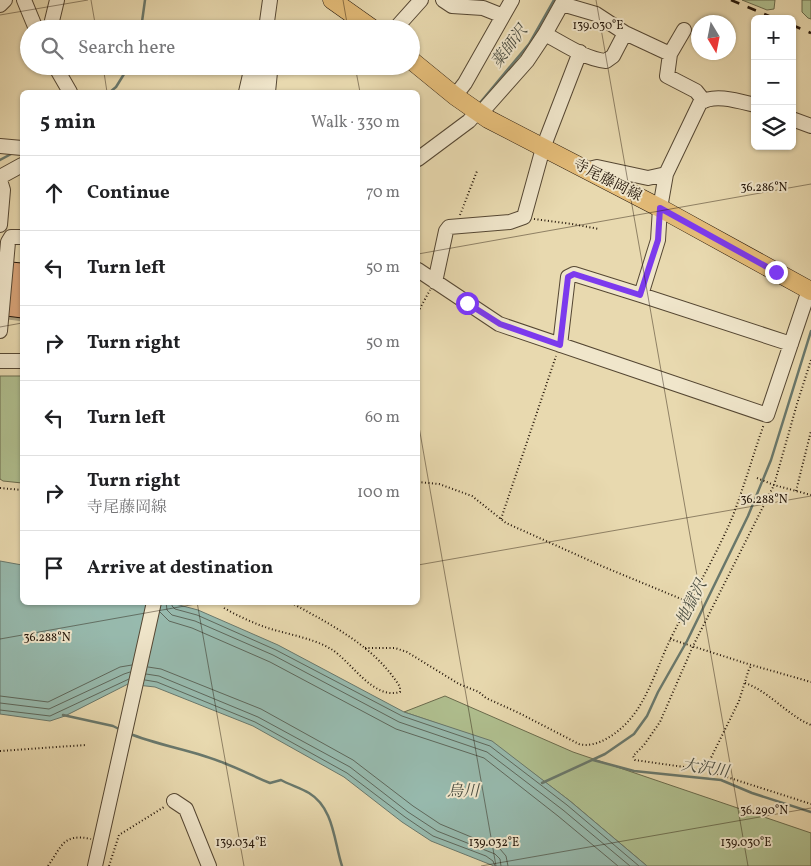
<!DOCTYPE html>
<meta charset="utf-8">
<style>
:root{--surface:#fff;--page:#f6f6f6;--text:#202124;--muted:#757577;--line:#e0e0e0}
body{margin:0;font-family:Vollkorn,"Noto Serif JP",serif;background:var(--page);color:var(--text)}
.controls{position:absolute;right:15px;top:15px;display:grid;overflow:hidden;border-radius:8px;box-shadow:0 1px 4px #0004}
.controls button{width:45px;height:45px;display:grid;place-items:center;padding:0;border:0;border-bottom:1px solid var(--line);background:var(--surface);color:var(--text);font:25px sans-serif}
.compass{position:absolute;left:691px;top:15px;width:45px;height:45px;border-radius:50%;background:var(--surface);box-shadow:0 1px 4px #0004;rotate:170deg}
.stop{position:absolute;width:15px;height:15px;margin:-11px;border:4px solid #7c3aed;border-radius:50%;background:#fff}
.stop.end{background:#7c3aed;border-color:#fff;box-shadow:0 1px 5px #0008}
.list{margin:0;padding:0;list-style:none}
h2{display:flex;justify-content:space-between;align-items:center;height:65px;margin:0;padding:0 20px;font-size:21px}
h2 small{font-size:16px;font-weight:400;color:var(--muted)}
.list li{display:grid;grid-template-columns:32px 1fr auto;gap:15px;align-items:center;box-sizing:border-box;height:75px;padding:0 20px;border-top:1px solid var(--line)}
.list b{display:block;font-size:19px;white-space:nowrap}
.list p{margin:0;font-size:16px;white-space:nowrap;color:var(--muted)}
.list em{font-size:16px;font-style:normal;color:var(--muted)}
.icon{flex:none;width:28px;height:28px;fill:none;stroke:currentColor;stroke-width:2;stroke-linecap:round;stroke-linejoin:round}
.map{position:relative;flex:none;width:811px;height:866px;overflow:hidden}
.search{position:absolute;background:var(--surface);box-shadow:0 1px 4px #0004;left:20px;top:20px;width:400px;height:55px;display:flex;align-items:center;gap:12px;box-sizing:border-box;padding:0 18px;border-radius:28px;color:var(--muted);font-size:19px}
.panel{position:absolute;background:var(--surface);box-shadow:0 1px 4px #0004;left:20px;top:90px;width:400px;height:515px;border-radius:8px}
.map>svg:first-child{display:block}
.green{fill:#b0c090;stroke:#6a6b4d}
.water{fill:#97baae;stroke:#69786c}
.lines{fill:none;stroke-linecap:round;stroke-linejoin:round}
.shore{stroke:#5e685c;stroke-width:1}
.stream{stroke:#69786c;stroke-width:2.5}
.building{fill:#d6a176;stroke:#24160a;filter:url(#shadow)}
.minor-casing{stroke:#554733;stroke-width:16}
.major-casing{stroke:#24160a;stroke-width:19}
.path{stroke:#24160a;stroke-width:2;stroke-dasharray:1 2.5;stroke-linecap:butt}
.minor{stroke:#f0e6cb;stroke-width:14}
.major{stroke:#e4bc78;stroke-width:18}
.rail{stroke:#24160a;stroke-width:2.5;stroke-dasharray:9 9;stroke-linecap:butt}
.route{stroke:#7c3aed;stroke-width:6}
.ticks{fill:none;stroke:#24160a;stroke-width:1;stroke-opacity:0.45}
.labels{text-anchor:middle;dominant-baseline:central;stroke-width:4;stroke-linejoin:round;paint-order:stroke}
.street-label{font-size:15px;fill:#24160a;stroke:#f0e6cb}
.water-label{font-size:16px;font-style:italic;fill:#4c4f43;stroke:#f0e6cb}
.ticks-label{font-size:12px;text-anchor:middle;fill:#24160a;stroke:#f0e6cb;stroke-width:4;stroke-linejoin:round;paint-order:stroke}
</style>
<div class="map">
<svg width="811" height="866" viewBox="0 0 811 866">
<defs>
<filter id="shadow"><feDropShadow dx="2" dy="3" stdDeviation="0" flood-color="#0004"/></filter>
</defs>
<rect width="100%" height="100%" fill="#e8d9af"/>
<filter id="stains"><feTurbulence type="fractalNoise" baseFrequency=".004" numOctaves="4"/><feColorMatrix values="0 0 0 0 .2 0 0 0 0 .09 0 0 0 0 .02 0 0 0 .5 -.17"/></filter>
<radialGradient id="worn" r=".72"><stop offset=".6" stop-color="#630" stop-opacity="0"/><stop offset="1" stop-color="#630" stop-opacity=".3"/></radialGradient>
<path class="green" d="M742 0H775L774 9 767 10Z
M802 0H811V19L808 18 802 12Z
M0 376H22V483L3 481 0 479Z
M445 696 573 752 811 833V866H647L570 801 492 742 404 712Z"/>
<path class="water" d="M0 561 22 565V602H168L198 610 278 645 404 712 492 741 570 801 647 866H494L431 841 402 822 344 777 253 726 155 687 128 684 65 716 50 721 0 714Z"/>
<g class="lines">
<path class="shore" d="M166 602 167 610 172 615 195 621 273 655 399 722 487 752 563 810 630 866
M172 602V606L175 609 197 615 276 650 402 716 490 746 567 805 639 866
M160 612 169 621 192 628 270 662 396 729 484 758 558 816 618 866
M148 667 161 669 261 709 353 760 413 806 440 824 500 849 506 856 508 866
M146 674 159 676 258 717 350 767 408 812 437 831 495 854 500 859 501 866
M145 680 157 682 255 722 347 773 405 817 433 836 486 856 493 861 495 866
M0 696 48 702 120 667 132 665
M0 703 49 709 124 674 130 672
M0 710 50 716 129 679"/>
<path class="stream" d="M141 29 145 0
M110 92 116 87 129 66
M479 104 529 44 554 0
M0 160 13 153
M63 715 113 726 121 730
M128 733C159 746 193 750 224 763 240 769 255 777 270 783L281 780C290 785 301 788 309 793 334 808 334 842 342 866
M593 760 634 771 721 780 752 793 811 812
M542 783 605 754 634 734 647 716 658 692 687 641 748 516 771 460 811 331"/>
</g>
<path class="building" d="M11 262 22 263V318L6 316Z"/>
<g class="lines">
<defs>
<path id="minor" d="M24 0 36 29
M443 0 452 6 483 8 503 16
M562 4 596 14 625 33 670 54
M0 5 5 0
M50 29 57 0
M266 29 270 0
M395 29 421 0
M684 30 670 54 667 76 696 91 704 101
M545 34C564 44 585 59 606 61L613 56 625 33
M55 66 70 92
M246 92 252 66
M257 92 261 66
M268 92 270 72 268 66
M455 96 465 83 512 0
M480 114 527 61 545 34 564 0
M792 119 811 126
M0 146 22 148
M418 159 469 121 477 112
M585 170 597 167 648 178 666 174
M0 177 22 165
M0 180 3 190 0 225
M418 270 499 324 767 415 809 290
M435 282 446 231 449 227 510 222 524 217 543 148 580 52
M641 295 658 240 660 208 666 174 700 103C714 93 739 101 755 105
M0 331 8 242 11 237H22
M560 345 568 277 574 274 641 295 791 344
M0 361H22
M174 801 186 809 209 866
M95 866 154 602"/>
<path id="major" d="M332 0 373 29
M411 60 455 96 488 119 660 208 811 291"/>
</defs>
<use href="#minor" class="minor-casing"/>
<use href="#major" class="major-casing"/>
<path class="path" d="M460 215 477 171
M534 219 572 224 599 229
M418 312 430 290
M811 360 797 404 774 485 693 646 660 722 644 745 633 756 635 760 705 770 811 804
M757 478 774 485 811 495
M418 482 439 484 472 496 506 523 604 567 691 603
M0 488 22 490
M796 491 811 431
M501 519 556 356
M224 608C236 615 249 621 262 626 284 634 311 637 331 649 352 662 373 700 400 692V687C375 646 331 625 290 602
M670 639 748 664 811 682
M365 648H395L407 652 459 684 479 692 486 698 519 713 579 744C597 749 620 732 631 718 648 698 658 665 670 640 690 599 714 560 732 518 744 487 753 455 764 424
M745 683C770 692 787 715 811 725
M0 751 86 745
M705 770 739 701 749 669 752 665
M48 866C62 846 63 833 91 839
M109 866 119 835 164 807"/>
<use href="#minor" class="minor"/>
<use href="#major" class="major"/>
<path class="rail" d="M731 0 776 19
M792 25 811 33"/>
</g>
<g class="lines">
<path class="route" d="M467 303 500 324 560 345 568 277 574 274 640 295 658 240 660 208 776 272"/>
</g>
<path class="ticks" d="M91 0 96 29M343 0 348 29M596 0 748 866M0 15 88 0M103 66 107 92M355 66 360 92M418 254 811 184M0 327 22 323M418 421 496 866M418 565 811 496M197 602 244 866M0 639 207 602M481 866 811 808"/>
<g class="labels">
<g class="street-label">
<text transform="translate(607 181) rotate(27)">寺尾藤岡線</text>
</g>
<g class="water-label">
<text transform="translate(510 47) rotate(-53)">薬師沢</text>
<text transform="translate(692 603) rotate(-63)">地獄沢</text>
<text transform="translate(705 769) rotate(9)">大沢川</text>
<text x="463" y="792">烏川</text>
</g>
</g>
<g class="ticks-label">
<text x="598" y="29">139.030°E</text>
<text x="764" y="191">36.286°N</text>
<text x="764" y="503">36.288°N</text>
<text x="47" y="641">36.288°N</text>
<text x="764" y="814">36.290°N</text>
<text x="241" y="846">139.034°E</text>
<text x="494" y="846">139.032°E</text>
<text x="746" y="846">139.030°E</text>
</g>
<rect width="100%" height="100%" filter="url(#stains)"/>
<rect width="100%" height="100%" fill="url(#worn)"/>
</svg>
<div class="controls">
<button>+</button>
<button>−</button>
<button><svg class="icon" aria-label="layers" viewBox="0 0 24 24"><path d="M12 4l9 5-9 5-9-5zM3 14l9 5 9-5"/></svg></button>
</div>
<svg class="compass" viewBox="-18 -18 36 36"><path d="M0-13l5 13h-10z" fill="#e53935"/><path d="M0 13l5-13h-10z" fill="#757577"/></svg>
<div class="stop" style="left:467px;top:303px"></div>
<div class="stop end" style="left:776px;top:272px"></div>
<div class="search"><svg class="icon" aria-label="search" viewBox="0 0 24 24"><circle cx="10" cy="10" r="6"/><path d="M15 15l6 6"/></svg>Search here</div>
<section class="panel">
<h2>5 min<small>Walk · 330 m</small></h2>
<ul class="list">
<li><svg class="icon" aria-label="ahead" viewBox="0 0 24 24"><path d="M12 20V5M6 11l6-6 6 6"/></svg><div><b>Continue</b></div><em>70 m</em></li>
<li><svg class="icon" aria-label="left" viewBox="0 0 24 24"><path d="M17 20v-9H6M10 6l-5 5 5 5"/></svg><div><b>Turn left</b></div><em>50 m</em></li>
<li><svg class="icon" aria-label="right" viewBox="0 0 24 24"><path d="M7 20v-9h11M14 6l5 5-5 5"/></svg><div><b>Turn right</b></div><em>50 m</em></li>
<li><svg class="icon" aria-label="left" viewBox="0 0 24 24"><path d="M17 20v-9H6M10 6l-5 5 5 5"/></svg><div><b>Turn left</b></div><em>60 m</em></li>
<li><svg class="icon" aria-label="right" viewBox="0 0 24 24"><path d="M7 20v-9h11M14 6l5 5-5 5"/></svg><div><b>Turn right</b><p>寺尾藤岡線</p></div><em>100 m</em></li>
<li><svg class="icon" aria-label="arrive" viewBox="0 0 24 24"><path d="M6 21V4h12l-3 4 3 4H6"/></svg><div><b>Arrive at destination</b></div></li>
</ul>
</section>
</div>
